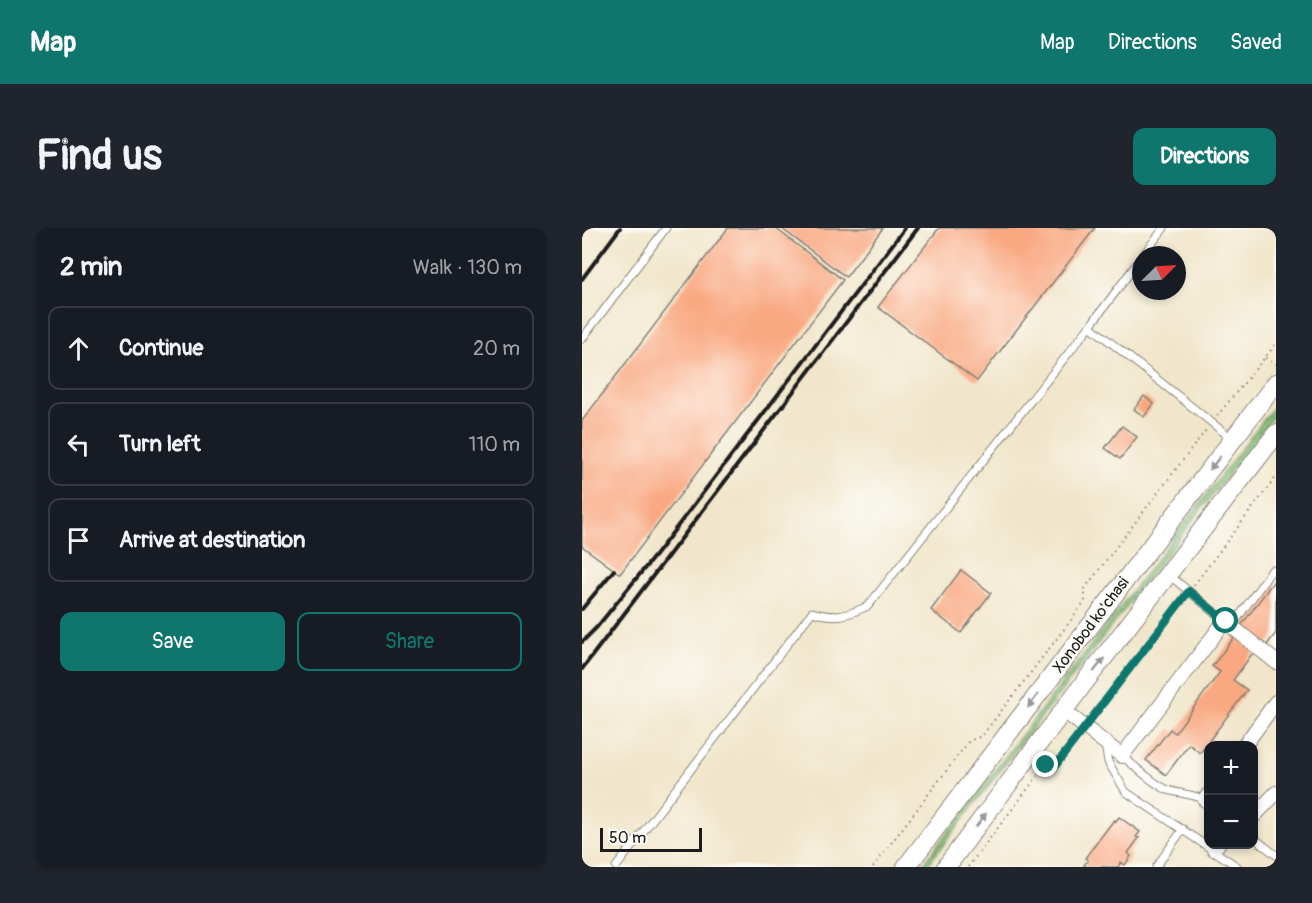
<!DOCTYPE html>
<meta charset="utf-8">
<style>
:root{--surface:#171b24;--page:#20242c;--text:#f1f3f6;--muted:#9ea1a6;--line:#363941;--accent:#0f766e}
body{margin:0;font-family:Pangolin,sans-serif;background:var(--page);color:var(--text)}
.controls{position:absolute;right:18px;bottom:18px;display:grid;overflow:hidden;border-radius:12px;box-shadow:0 3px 9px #0003}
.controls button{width:54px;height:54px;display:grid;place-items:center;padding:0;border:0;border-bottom:2px solid var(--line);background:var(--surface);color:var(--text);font:30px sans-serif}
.compass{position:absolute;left:550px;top:18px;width:54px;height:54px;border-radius:50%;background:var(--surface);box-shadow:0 3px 9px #0003;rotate:66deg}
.scale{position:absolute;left:18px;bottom:15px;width:102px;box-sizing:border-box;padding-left:6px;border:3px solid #1c1c1c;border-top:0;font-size:16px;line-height:21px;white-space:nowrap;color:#1c1c1c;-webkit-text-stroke:4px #fdfcf7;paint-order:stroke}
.stop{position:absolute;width:18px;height:18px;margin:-14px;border:4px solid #0f766e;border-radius:50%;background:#fff}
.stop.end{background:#0f766e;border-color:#fff;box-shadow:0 2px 6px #0008}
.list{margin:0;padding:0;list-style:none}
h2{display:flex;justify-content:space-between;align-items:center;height:78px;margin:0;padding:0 24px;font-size:26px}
h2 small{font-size:20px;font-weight:400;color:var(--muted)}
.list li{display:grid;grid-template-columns:39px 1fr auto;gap:18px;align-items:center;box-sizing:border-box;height:84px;margin:0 12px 12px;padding:0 12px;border:2px solid var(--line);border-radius:12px}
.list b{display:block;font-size:22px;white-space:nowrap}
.list em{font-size:20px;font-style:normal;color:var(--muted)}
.actions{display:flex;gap:12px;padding:18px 24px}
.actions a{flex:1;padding:14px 0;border:2px solid var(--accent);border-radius:12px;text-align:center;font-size:21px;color:var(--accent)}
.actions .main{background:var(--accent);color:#fff}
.icon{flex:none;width:33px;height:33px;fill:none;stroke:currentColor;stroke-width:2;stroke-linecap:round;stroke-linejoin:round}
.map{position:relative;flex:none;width:694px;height:639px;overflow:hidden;border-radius:12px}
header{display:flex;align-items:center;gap:36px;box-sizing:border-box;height:84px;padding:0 30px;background:var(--accent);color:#fff}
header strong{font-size:28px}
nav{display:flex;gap:33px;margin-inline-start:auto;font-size:21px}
.intro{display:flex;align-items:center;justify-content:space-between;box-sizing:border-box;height:144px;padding:0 36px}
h1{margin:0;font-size:42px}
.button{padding:15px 27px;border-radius:12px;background:var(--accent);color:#fff;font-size:21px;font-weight:700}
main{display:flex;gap:36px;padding:0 36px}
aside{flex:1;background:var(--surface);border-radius:12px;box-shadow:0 3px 9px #0003}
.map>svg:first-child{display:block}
.grass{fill:url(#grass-tufts);stroke:#54744f;stroke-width:1.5}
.building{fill:#f9a881}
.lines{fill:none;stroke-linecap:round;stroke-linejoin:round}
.service-casing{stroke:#868174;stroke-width:9}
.minor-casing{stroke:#868174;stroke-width:16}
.tertiary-casing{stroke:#868174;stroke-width:20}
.path{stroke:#868174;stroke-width:2;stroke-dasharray:1.5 4.5;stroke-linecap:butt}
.service{stroke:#fff;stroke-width:7}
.minor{stroke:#fff;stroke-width:14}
.tertiary{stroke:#fff;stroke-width:18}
.rail{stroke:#1c1c1c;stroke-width:4}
.oneway{fill:#999}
.route{stroke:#0f766e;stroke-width:8}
.labels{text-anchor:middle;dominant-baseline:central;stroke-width:4.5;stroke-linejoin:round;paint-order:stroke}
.street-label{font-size:16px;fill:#1c1c1c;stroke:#fdfcf7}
</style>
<header>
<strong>Map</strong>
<nav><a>Map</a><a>Directions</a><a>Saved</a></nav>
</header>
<div class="intro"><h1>Find us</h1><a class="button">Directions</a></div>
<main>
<aside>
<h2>2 min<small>Walk · 130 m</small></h2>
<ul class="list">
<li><svg class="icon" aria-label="ahead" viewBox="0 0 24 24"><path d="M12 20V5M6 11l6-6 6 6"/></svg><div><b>Continue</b></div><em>20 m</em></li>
<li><svg class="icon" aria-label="left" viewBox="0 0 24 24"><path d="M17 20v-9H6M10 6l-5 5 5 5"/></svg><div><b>Turn left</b></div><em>110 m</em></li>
<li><svg class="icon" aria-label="arrive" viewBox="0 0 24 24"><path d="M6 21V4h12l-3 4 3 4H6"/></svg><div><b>Arrive at destination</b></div></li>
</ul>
<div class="actions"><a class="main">Save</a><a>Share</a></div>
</aside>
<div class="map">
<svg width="694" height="639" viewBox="0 0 694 639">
<defs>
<pattern id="grass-tufts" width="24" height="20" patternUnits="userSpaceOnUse" patternTransform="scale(1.5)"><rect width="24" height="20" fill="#8dcc82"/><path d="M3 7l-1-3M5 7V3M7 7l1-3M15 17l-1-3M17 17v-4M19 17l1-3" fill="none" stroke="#79af70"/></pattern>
</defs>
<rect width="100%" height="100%" fill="#fdfcf7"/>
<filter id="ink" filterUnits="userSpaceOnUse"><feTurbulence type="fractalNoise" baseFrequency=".0167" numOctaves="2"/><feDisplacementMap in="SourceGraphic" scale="12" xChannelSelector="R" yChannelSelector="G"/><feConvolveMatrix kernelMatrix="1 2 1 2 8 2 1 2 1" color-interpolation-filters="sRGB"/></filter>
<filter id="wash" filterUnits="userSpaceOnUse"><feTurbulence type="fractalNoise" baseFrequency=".008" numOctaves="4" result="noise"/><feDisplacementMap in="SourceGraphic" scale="24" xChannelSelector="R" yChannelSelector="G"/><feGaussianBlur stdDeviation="1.35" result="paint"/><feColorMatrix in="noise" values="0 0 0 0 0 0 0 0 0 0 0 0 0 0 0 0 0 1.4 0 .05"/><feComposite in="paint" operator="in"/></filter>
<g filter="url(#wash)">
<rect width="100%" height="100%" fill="#f1e6cb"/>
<path class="grass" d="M694 176V184L344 639H339Z"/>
<g id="blocks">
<path class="building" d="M146 0H193L261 52 38 346 0 318V193Z
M199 0H301L264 49Z
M357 0H513L395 153 296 79Z
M562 168 572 176 562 189 552 181Z
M540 198 555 209 538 231 523 220Z
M379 342 409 365 379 405 349 382Z
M694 350V405L684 418 658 399Z
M654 407 673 422 651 452 665 462 618 525 607 516 584 547 564 532 588 501 593 505 638 444 630 438Z
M537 589 558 604 554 609 557 610 546 625 549 628 543 637 539 634 536 639H505L502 637 506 632 503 630 532 592 534 593Z"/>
</g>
</g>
<g filter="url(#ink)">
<use href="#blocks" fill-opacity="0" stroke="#868174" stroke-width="1.5"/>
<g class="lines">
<defs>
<path id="service" d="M561 27 582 0
M508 98 649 210
M0 111 84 0
M587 347 643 393
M650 398 690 342
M523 517 526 534 544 564 656 639
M540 528C553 538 571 556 586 562 597 566 613 566 623 572
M672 610 694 627
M34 639 230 384C254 391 264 388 286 378L508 98 559 30
M574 639 601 601"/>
<path id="minor" d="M482 483 540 528 643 393 694 434
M662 518 694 474
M623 572 626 567
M672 588 694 565
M632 621 636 616"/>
<path id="tertiary" d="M324 639 694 155
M364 639 502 455 694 206"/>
</defs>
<use href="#service" class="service-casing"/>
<use href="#minor" class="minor-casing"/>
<use href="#tertiary" class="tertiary-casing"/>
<path class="path" d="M683 130 694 136
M635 188 694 116
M612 357 694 249
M510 487 601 371
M291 639 387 513 400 508 503 374V360L624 202
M386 639 464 537 470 542 494 508"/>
<use href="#service" class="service"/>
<use href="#minor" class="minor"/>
<use href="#tertiary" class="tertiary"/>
<path class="rail" d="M0 51 38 0
M0 381 32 342
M0 414 15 399 75 325 323 0
M0 441 336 0"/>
</g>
<defs><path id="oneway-solid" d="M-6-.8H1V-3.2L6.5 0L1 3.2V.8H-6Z" transform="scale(1.5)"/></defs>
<g class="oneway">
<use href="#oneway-solid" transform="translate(633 235) rotate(128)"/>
<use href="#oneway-solid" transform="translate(517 437) rotate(-52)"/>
<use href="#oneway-solid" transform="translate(451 473) rotate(127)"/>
<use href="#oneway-solid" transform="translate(399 592) rotate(-53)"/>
</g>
</g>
<g class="lines" filter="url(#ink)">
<path class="route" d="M464 537 470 542 607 363 644 393"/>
</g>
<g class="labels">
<g class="street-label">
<text transform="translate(509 397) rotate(-53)">Xonobod ko'chasi</text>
</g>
</g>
</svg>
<div class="controls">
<button>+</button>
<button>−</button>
</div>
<svg class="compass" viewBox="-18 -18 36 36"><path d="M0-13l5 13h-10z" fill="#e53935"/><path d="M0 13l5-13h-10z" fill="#9ea1a6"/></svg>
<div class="scale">50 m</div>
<div class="stop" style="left:644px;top:393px"></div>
<div class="stop end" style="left:464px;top:537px"></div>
</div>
</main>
